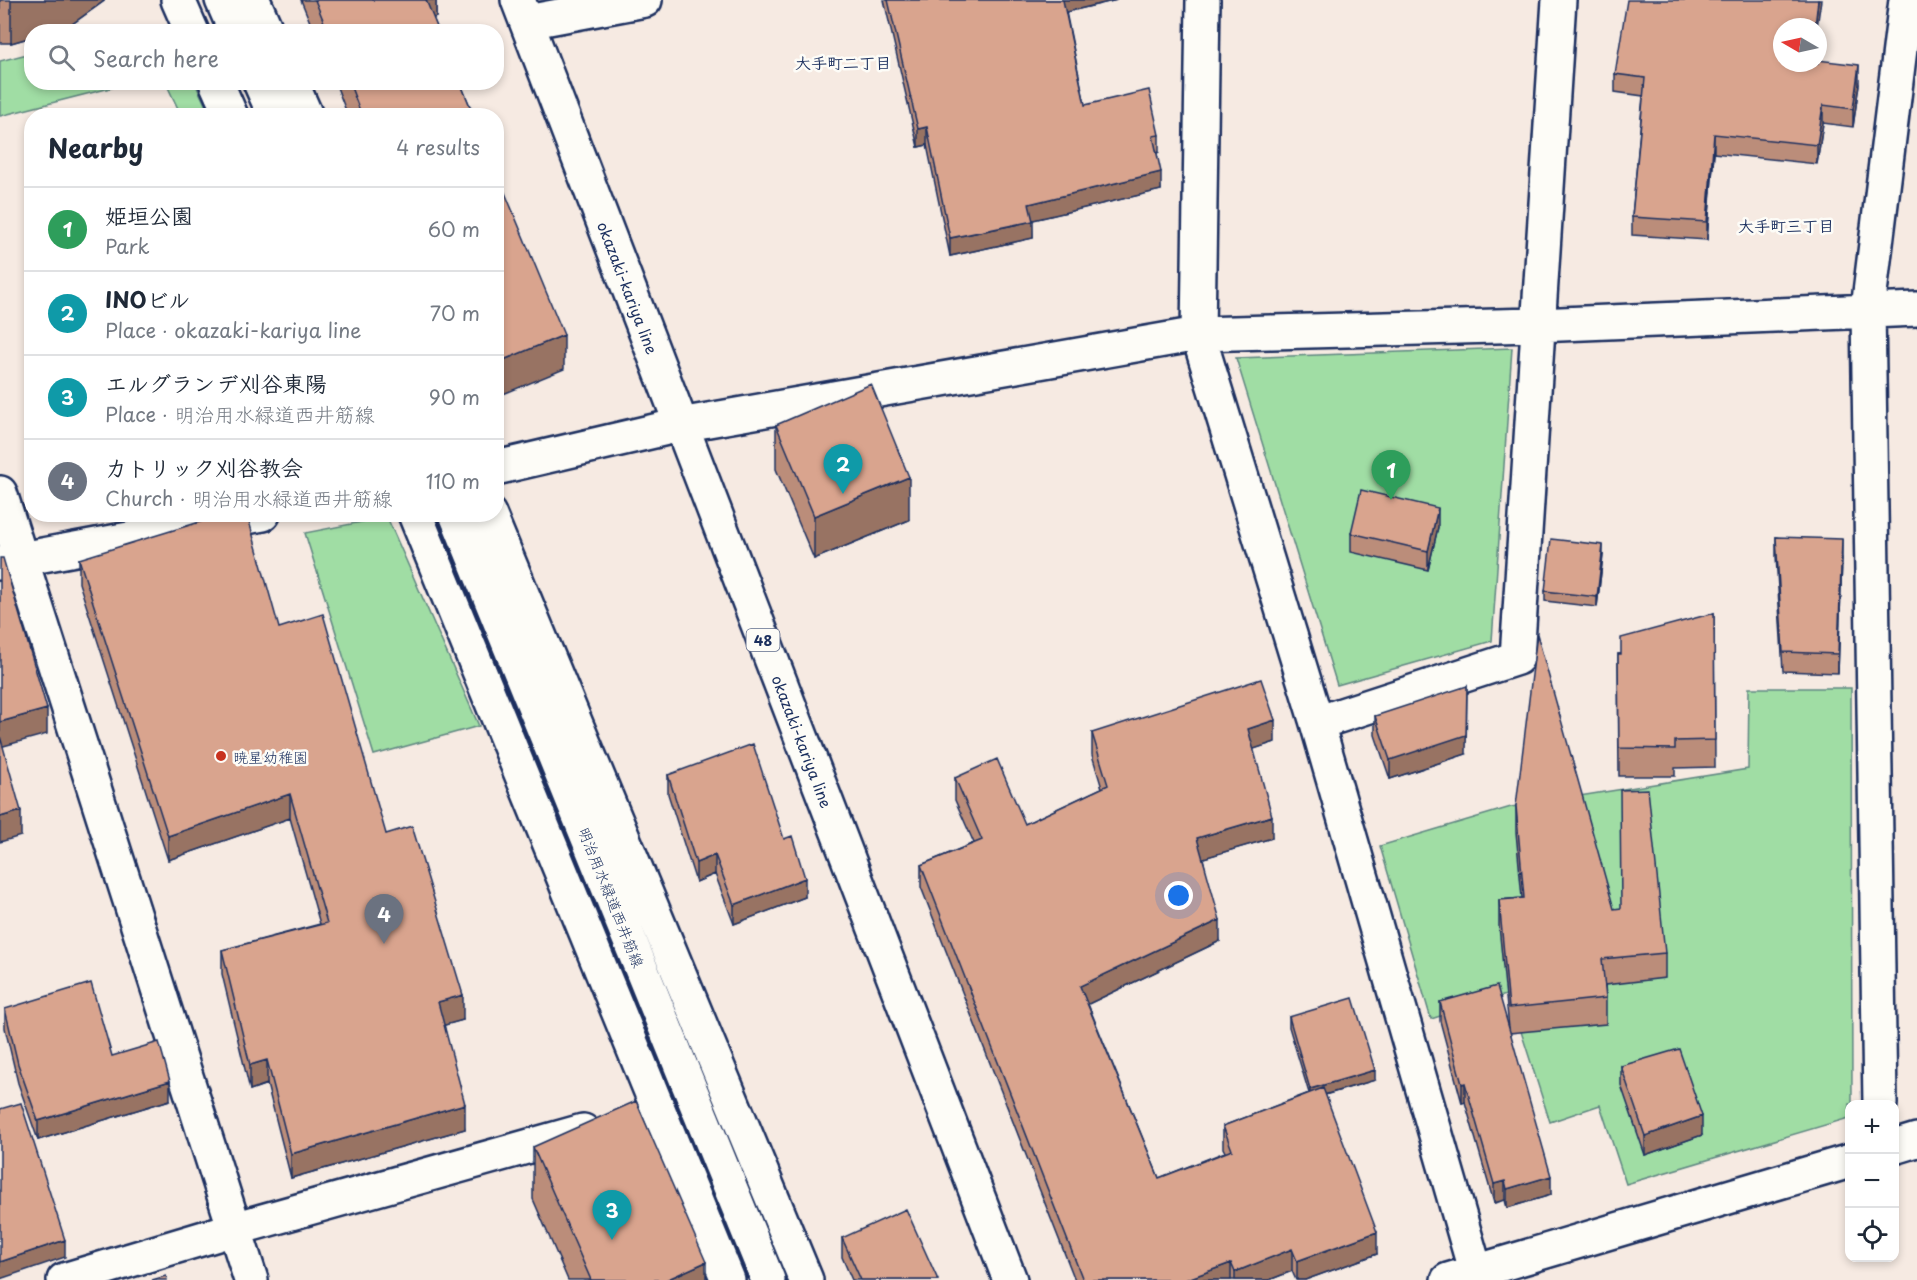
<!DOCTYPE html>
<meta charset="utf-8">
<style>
:root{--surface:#fff;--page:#f6f6f7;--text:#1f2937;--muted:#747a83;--line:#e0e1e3;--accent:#c8321e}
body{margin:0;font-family:"Playpen Sans","Klee One",sans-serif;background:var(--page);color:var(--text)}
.controls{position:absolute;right:18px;bottom:18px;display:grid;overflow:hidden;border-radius:12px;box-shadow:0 3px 9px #0003}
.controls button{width:54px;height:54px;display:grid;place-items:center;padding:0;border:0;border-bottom:2px solid var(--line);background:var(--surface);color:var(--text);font:30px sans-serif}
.compass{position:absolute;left:1773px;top:18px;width:54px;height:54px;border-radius:50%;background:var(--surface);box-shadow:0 3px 9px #0003;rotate:279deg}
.you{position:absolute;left:1179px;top:896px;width:21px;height:21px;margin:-15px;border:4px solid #fff;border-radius:50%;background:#1a73e8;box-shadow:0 0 0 9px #1a73e833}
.badge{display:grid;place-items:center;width:39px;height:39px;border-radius:50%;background:var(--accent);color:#fff;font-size:20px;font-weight:700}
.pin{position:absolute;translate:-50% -50px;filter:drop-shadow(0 2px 3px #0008)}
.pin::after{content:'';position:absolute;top:32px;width:21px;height:18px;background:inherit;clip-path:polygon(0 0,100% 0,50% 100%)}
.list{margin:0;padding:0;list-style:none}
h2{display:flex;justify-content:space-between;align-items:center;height:78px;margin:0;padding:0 24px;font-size:26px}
h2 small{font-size:20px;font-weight:400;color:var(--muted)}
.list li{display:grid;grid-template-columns:39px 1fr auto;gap:18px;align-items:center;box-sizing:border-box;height:84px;padding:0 24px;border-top:2px solid var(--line)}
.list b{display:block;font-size:22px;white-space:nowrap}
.list p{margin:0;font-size:20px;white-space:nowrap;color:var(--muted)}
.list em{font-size:20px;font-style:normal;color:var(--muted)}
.icon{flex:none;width:33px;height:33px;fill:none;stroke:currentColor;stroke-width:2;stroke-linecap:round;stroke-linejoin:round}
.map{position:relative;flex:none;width:1917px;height:1280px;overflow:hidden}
.search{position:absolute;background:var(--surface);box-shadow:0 3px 9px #0003;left:24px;top:24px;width:480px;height:66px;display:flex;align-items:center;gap:15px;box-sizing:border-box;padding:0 21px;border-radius:24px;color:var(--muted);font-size:22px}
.panel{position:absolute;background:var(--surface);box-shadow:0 3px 9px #0003;left:24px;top:108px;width:480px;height:414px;border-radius:24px}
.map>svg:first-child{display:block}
.green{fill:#a0dda4;stroke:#5e8681;stroke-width:1.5}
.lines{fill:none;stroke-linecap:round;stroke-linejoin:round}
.minor-casing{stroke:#1b2f5e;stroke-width:38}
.major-casing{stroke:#1b2f5e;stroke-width:38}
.minor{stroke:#fdfcf7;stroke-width:33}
.major{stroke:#fdfcf7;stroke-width:33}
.wall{fill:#bb8d7a;stroke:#1b2f5e;stroke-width:1.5}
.shaded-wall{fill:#987363;stroke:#1b2f5e;stroke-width:1.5}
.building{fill:#d9a48e;stroke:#1b2f5e;stroke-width:1.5}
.poi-dot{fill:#c8321e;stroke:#fdfcf7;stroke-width:2}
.labels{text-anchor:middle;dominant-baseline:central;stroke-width:5;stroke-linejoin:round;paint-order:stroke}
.shield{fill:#fdfcf7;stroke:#5f6c8c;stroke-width:1.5}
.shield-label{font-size:14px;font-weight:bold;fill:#1b2f5e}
.street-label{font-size:15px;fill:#1b2f5e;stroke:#fdfcf7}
.poi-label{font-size:15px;fill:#1b2f5e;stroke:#fdfcf7;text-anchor:start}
.neighbourhood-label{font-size:16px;font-weight:bold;fill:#1b2f5e;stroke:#fdfcf7}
</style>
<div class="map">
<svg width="1917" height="1280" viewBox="0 0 1917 1280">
<rect width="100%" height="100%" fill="#f6eae2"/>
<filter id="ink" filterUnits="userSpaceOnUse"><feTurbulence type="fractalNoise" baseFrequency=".0167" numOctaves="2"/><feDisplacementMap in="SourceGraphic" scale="12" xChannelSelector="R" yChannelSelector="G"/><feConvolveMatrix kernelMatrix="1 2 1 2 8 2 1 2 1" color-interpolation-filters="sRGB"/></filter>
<g filter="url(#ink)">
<path class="green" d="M31 53 32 82 130 83 0 116V61Z
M166 83H195L210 115H181Z
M1512 348 1492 641 1337 685 1236 358Z
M387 517 479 726 374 755 305 533Z
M1749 688H1851L1852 1104H1850L1849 1118 1626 1184 1600 1105 1550 1122 1509 994 1431 1019 1380 846 1511 807 1748 769Z"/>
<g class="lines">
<defs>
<path id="minor" d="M178 0 192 32
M222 0 236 32
M253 0 267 32
M1203 0 1198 334 1317 723 1478 1280
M527 22 645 0
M216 82 231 116
M260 82 275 116
M291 82 306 116
M496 468 680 425 1198 334 1537 325 1917 309
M0 493 251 1280
M415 514 728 1280
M456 514 768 1280
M489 514 806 1280
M0 563 263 514
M1317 723 1517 658 1559 0
M1880 1104 1868 309 1906 0
M1894 1147 1917 1140
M64 1280 234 1229 583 1131
M1448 1280 1850 1161"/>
<g id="major">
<path id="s1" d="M518 0 1010 1280"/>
</g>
</defs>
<use href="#minor" class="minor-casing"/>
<use href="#major" class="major-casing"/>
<use href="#minor" class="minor"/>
<use href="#major" class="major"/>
</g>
<path class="wall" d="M0 0H104V1L72 24 48 32H32V37L11 43H0Z
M301 0H436V17L433 18 439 32H314Z
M884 0H1117L1066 12 1085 105 1159 135V152L1157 153 1161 190 1032 220 1033 238 950 256 927 145 918 147Z
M1782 63 1859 84 1853 127 1823 123 1817 164 1714 153 1707 240 1632 235V217L1643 96 1615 92V74Z
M335 82H460L474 116H348Z
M776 425 909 520 814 559 776 469Z
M1438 527 1428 570 1351 552V533Z
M1776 537 1842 558 1838 673 1783 671 1776 556Z
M1603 555 1597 607 1545 601V591Z
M79 559 279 628 386 834 463 1020 444 1025 465 1129 291 1178 267 1084 250 1090 222 974V950L320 924 290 818 168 860 79 583Z
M1714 613 1715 767 1675 768V776H1619L1618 654H1621Z
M1375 716 1466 754 1390 779 1375 735Z
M1092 733 1275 742 1253 749 1272 838 1203 858 1220 941 1088 1004 1159 1178 1225 1152 1223 1148V1126L1309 1093 1289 1027V1017L1375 1080 1325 1095 1377 1254 1305 1280H1296L1292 1271 1269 1280H1075L921 887V865L974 843 955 800V778L1025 824 1102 788 1092 755Z
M668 775 784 839 805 897 734 924 715 874 696 882 668 794Z
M1516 806 1614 909 1665 953V978L1605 985 1606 998V1024L1510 1033 1551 1195 1507 1208 1505 1200 1494 1203 1465 1102 1462 1103 1440 1021V1002L1509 1028 1499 926V900L1522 898 1516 832Z
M5 1009 112 1056 170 1100 38 1140 18 1083 5 1028Z
M1621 1066 1702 1135 1645 1155 1621 1085Z
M533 1147 706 1280H568L533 1199Z
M842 1238 938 1280H852L842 1257Z"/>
<path class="shaded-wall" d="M11 0H104V1L72 24 48 32H32V37L11 43Z
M421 0H436V17L421 24Z
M1062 0H1117L1062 13Z
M1818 0H1821L1817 27H1815Z
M1859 65V84L1853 127V109Z
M1823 105V123L1817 164V145Z
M927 127V145L918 147V129Z
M1714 134V153L1707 240V222Z
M1161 172V190L1029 221V204Z
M1033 221V238L950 256V238Z
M564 335V369L496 397V363Z
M909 477V520L814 559V516Z
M1438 508V527L1428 570V551Z
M1842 539V558L1838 673V654Z
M1603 545V555L1597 607V597Z
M1467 686 1466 754 1390 779V760Z
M47 709V734L0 747V722Z
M1275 720V742L1248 751V729Z
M290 794V818L168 860V836Z
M21 811V836L0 842V817Z
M1272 816V838L1197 860V838Z
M715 855V874L696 882V863Z
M805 878V897L734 924V905Z
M1220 920V941L1080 1008V986Z
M463 995V1020L438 1027V1002Z
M267 1060V1084L250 1090V1065Z
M1375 1070V1080L1310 1099V1089Z
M170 1081V1100L38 1140V1121Z
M1465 1083V1102L1462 1103V1084Z
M465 1104V1129L291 1178V1154Z
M1702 1116V1135L1645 1155V1136Z
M1551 1176V1195L1507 1208V1189Z
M1505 1181V1200L1494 1203V1184Z
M1377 1232V1254L1305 1280H1297V1261Z
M65 1240V1257L0 1279V1262Z
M1292 1249V1271L1269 1280H1235V1272Z
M706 1262V1280H666Z
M1231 1263V1280H1185Z"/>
<path class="building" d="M315 0H426L439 32H328Z
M888 0H1063L1085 105 1149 90 1159 135 1153 136 1161 172 1029 204 1033 221 950 238 927 127 918 129Z
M1627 0H1818L1815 27H1782V63H1818V60L1859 65 1853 109 1823 105 1817 145 1714 134 1707 222 1632 217 1645 78 1615 74Z
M349 82H460L474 116H362Z
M496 171 564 335 496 363Z
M871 384 909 477 814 516 776 425Z
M1361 490 1438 508 1428 551 1351 533Z
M230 514H247L279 628 323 614 386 834 412 826 463 995 438 1002 465 1104 291 1154 267 1060 250 1065 222 950 327 923 290 794 168 836 79 559 216 517Z
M1776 537 1842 539 1838 654 1783 652Z
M1551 539 1603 545 1597 597 1545 591Z
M0 558H3L47 709 0 722Z
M1714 613 1715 740 1675 741V749L1619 748 1618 654H1621V638Z
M1537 634 1614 909 1621 908 1620 790 1648 789 1665 953 1602 959 1606 998 1509 1008 1499 900 1524 898 1516 806Z
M1261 679 1275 720 1248 729 1272 816 1197 838 1220 920 1080 986 1159 1178 1232 1150 1223 1126 1323 1088 1377 1232 1297 1261 1292 1249 1235 1272 1231 1263 1185 1280H1083L921 865 982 840 955 778 997 759 1025 824 1108 785 1092 733Z
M1467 686 1466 735 1390 760 1375 716Z
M0 736 21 811 0 817Z
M753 744 784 839 792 836 805 878 734 905 715 855 696 863 668 775Z
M91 983 112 1056 159 1042 170 1081 38 1121 18 1064 5 1009Z
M1497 986 1551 1176 1507 1189 1505 1181 1494 1184 1465 1083 1462 1084 1440 1002Z
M1353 998 1375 1070 1310 1089 1289 1017Z
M1679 1049 1702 1116 1645 1136 1621 1066Z
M636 1101 706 1262 666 1280H591L533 1147Z
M21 1103 65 1240 0 1262V1109Z
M906 1209 938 1280H861L842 1238Z
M166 1276 167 1280H152Z"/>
</g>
<circle class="poi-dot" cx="221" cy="756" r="6"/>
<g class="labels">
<rect class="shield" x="746.5" y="629" width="33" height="22" rx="4.5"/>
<g class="shield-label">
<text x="763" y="640">48</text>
</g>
<g class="street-label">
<text stroke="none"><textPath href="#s1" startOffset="308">okazaki-kariya line</textPath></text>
<text stroke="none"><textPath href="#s1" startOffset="794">okazaki-kariya line</textPath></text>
<text transform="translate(612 897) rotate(68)">明治用水緑道西井筋線</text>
</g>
<g class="poi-label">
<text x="233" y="756">暁星幼稚園</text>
</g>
<g class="neighbourhood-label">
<text x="843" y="62">大手町二丁目</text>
<text x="1786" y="225">大手町三丁目</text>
</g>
</g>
</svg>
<div class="controls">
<button>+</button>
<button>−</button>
<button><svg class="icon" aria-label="locate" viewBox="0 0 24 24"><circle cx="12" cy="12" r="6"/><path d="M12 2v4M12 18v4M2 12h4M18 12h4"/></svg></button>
</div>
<svg class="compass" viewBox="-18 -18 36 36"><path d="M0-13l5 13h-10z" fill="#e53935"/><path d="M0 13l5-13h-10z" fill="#747a83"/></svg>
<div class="you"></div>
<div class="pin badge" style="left:1391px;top:500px;background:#2e9e5b">1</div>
<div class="pin badge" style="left:843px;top:494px;background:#0f9aa8">2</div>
<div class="pin badge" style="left:612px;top:1240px;background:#0f9aa8">3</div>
<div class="pin badge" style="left:384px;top:944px;background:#6b7280">4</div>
<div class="search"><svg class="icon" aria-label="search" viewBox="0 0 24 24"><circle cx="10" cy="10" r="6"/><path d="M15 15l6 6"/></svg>Search here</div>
<section class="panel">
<h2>Nearby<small>4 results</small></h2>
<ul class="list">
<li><span class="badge" style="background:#2e9e5b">1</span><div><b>姫垣公園</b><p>Park</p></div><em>60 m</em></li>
<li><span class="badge" style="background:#0f9aa8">2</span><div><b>INOビル</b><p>Place · okazaki-kariya line</p></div><em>70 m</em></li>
<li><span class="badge" style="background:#0f9aa8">3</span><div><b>エルグランデ刈谷東陽</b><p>Place · 明治用水緑道西井筋線</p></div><em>90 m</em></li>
<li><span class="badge" style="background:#6b7280">4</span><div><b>カトリック刈谷教会</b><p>Church · 明治用水緑道西井筋線</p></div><em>110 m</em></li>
</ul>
</section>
</div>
